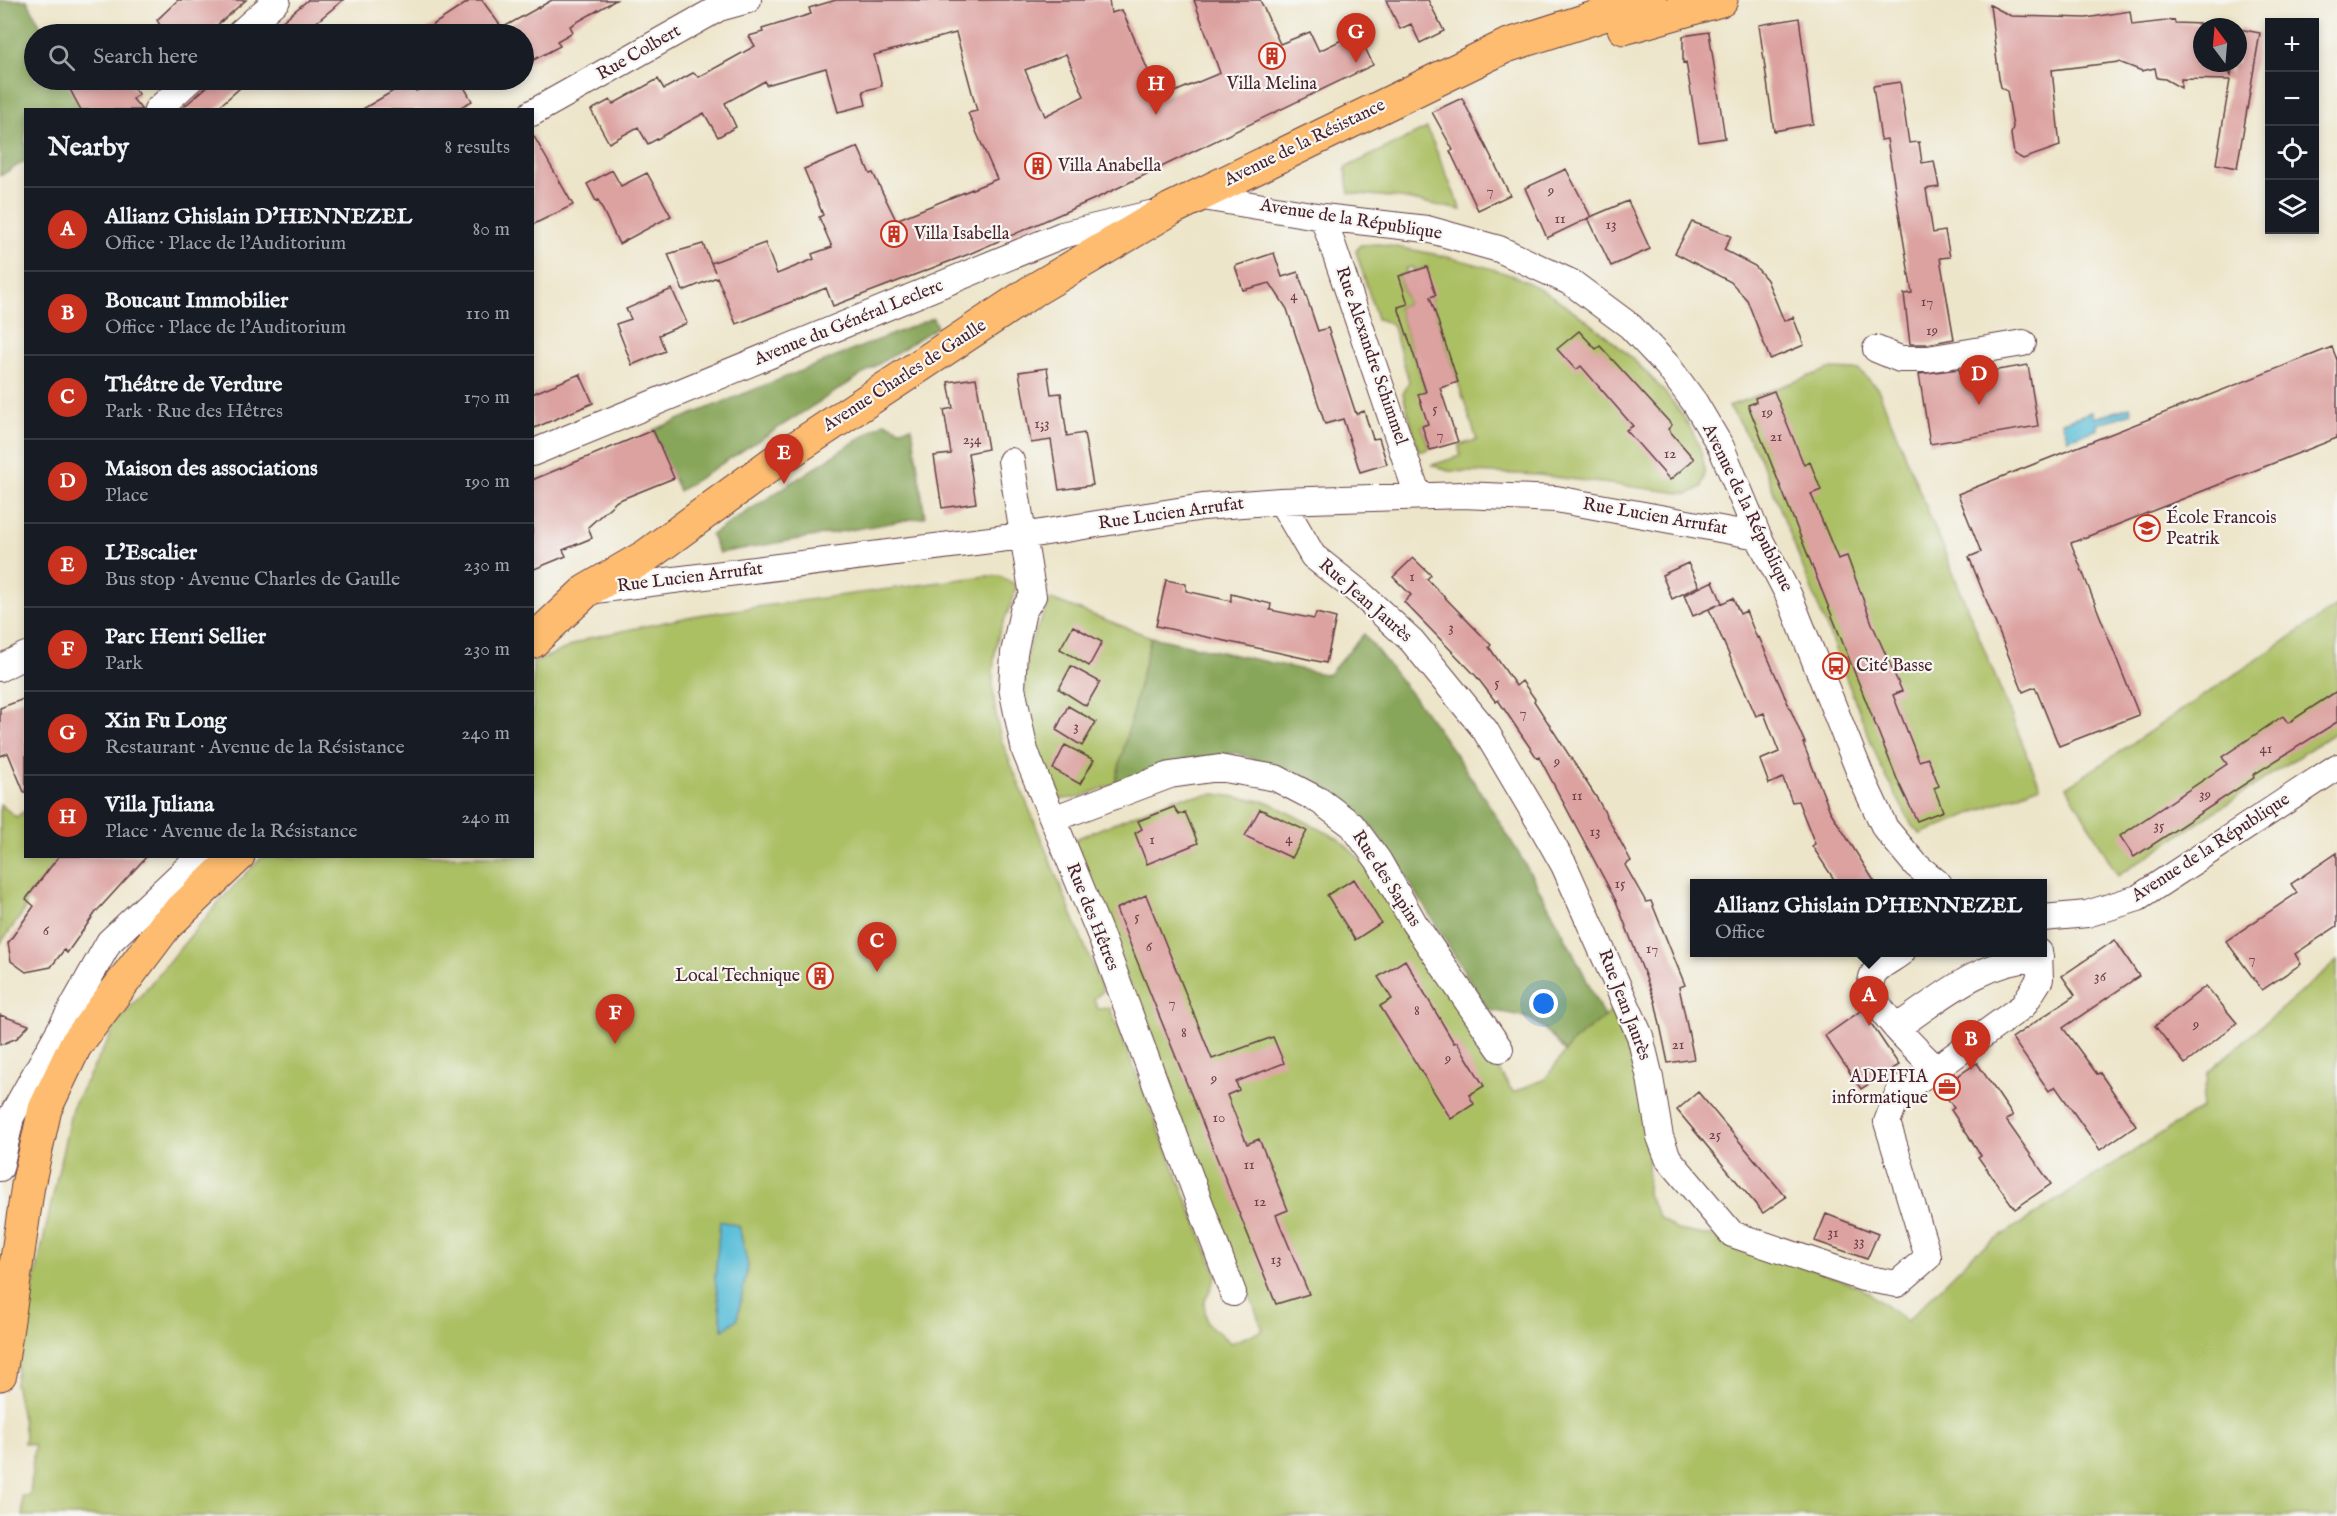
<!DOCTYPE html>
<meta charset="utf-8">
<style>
:root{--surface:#171b24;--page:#20242c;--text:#f1f3f6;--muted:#9ea1a6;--line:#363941;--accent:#c8321e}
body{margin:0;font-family:"IM FELL English",serif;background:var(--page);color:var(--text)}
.controls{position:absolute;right:18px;top:18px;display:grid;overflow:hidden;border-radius:0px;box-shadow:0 3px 9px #0003}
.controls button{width:54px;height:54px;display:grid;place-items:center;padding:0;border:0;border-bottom:2px solid var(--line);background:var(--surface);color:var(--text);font:30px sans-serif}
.compass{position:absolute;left:2193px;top:18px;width:54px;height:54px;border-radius:50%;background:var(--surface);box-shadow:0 3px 9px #0003;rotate:344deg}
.you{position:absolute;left:1544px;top:1004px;width:21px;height:21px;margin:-15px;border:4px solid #fff;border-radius:50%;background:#1a73e8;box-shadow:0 0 0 9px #1a73e833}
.badge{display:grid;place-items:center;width:39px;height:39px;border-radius:50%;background:var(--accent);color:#fff;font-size:20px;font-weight:700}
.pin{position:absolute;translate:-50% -50px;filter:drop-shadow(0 2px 3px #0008)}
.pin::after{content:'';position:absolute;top:32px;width:21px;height:18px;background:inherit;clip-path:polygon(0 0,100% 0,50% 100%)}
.popup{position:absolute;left:1690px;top:879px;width:357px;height:78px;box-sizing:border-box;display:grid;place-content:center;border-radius:0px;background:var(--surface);filter:drop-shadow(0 2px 4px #0005);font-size:20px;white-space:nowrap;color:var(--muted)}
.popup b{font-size:22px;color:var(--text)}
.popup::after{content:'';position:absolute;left:50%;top:100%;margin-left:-12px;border:12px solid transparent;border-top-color:var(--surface)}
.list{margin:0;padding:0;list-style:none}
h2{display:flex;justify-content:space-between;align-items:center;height:78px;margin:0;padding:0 24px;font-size:26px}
h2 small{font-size:20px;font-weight:400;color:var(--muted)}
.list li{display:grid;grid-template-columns:39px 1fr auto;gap:18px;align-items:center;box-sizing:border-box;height:84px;padding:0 24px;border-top:2px solid var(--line)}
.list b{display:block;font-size:22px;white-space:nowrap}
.list p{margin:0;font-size:20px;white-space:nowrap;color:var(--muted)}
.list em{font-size:20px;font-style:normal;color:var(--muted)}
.icon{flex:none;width:33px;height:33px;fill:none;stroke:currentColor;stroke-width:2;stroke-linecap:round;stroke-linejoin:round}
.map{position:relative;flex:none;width:2337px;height:1516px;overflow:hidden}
.search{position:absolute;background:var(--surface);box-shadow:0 3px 9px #0003;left:24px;top:24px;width:510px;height:66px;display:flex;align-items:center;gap:15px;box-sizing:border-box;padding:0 21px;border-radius:33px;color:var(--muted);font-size:22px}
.panel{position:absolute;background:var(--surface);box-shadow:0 3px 9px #0003;left:24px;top:108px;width:510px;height:750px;border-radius:0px}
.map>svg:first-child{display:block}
.green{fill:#abbf64;stroke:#7a6f48;stroke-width:1.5}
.forest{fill:#88a65a;stroke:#696242;stroke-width:1.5}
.water{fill:#5bbfd9;stroke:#526f82;stroke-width:1.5}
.building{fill:#dca2a0;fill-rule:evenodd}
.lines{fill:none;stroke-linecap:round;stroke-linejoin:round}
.minor-casing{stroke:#623d43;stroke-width:28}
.major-casing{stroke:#623d43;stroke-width:35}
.minor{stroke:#fff;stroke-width:26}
.major{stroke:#fdbc6f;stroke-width:33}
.labels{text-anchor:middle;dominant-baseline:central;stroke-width:4.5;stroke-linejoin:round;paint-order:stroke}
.number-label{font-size:15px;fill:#6e4048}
.street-label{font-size:18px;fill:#4a1f2b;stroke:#f6f6f2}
.poi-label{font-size:18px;fill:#4a1f2b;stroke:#f6f6f2;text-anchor:start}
</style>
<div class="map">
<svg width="2337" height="1516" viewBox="0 0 2337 1516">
<rect width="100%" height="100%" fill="#f6f6f2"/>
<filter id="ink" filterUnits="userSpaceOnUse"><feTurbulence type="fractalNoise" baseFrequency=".0167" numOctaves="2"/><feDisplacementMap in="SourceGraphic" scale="12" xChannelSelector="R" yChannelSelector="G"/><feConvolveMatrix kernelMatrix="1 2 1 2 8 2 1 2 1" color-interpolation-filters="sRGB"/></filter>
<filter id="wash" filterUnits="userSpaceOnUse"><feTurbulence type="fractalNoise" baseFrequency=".008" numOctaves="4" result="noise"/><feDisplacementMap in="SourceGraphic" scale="24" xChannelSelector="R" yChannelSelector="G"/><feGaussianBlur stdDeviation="1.35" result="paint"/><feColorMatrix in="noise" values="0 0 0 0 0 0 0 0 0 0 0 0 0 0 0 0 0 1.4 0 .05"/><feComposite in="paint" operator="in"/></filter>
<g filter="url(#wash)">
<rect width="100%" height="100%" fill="#ede5c9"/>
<path class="green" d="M1427 128 1461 210 1401 198 1349 193 1345 168Z
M1379 244C1426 252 1471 260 1516 277 1573 300 1725 419 1702 487L1689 494 1538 475 1448 471 1432 465 1460 456 1459 445 1477 440 1430 297 1427 267 1414 271 1412 267 1405 269 1407 273 1399 277 1408 304 1398 307 1426 392 1428 424 1422 426 1429 449 1419 452 1403 394 1409 381 1392 324 1377 319 1356 251 1360 245Z
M1829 369 1859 370 1878 389 2040 786 1920 834 1912 826 1880 765 1760 457 1729 406Z
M985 576H1000L1016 585C1014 606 1001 621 997 641 990 675 993 710 1002 742L1103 991 1094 999 1098 1009 1110 1008 1217 1275 1204 1303 1207 1323 1231 1343 1263 1330 1073 840 1175 798 1216 794 1268 802 1339 839 1366 865 1513 1092 1545 1079 1573 1041 1619 1005 1639 1088 1649 1150 1647 1194 1659 1217 1677 1230 1732 1240 1860 1287 1907 1321 1976 1252 2201 1108 2208 1072 2337 961V1516H23L22 1496H30L34 1445 24 1443 25 1434 15 1383 25 1324 72 1108 116 1025 217 904 262 857 532 856 533 663 589 638 698 615Z
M1051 599 1151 637 1115 784 1077 798 1061 799 1051 792 1027 726 1024 681 1030 643Z
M2337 606V731L2118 876 2067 787Z
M0 804 16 817 25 811 26 856 59 857 26 899 25 910 0 944Z"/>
<path class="forest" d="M0 0H27L45 34H34V80H67L82 109 26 110 25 161 0 176Z
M933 318 937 327 679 491 653 430Z
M885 422 899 429 912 427 925 517 719 553 711 535Z
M1364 634C1388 665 1414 696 1437 728 1501 818 1558 915 1604 1017L1573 1041 1565 1052C1539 1018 1529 1016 1488 1010L1399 865 1375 831 1355 809 1315 782 1237 753 1187 760 1115 784 1151 637 1328 675Z"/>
<path class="water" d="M2130 407 2132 413 2097 424 2098 429 2068 439 2062 422 2092 412 2095 418Z
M720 1221 739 1226 748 1266 737 1319 723 1330 715 1279Z"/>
<g id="blocks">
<path class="building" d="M178 0H246L207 34H165L157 20Z
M308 0H343L302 34H267Z
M471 0H482L502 28 552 0H616L570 26 573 32 557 41 560 46 524 65V34H419Z
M836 0H1109L1111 13 1122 10 1160 98 1220 73 1194 0H1260L1280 44 1310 32 1319 51 1358 32 1373 65 1099 197 969 254 833 306 826 288 736 324 717 277 683 291 668 254 703 244 715 272 711 263 765 243 777 274 814 259 812 254 832 247 819 217 823 215 804 169 858 147 870 174 873 173 896 220 997 179 968 113 977 111 956 33 874 55 882 86 863 91 866 105 838 112 826 68 766 85 765 81 725 103 736 127 718 137 704 113 648 144 638 127 609 143 591 110 610 100 613 104 658 79 664 89 693 73 699 77 755 46 749 36 763 32 762 29 811 14 809 8ZM1066 54 1084 96 1045 116 1025 70Z
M1386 0H1428L1444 31 1420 43 1411 24 1400 29Z
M1990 5 2011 16 2086 18 2130 11 2132 25 2174 20 2175 23 2202 24V63H2224L2231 76 2233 63H2238L2239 29 2260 33 2237 168 2216 164 2230 80 2181 79V88L2165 79 2157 78 2155 68 2142 71 2119 62 2052 70 2060 146 2023 159 2014 154 2011 134 2013 127 2007 91 2001 87 1999 78Z
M1799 18 1813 124 1774 131 1759 25Z
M1709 32 1725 138 1699 142 1686 62 1683 63V36Z
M65 80H124L139 94 133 99 142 110H81Z
M215 80H249L215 110H180Z
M437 80H460L472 101 455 110H361L410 81 416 91Z
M1900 82 1909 143 1919 142 1922 163 1934 161 1939 187 1926 189 1933 233 1945 231 1950 257 1940 258 1954 339 1927 344H1910L1904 294 1912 293 1887 139 1881 140 1873 86Z
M1462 98 1510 195 1478 210 1450 151 1453 150 1432 112Z
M532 133 573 205 532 225Z
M1566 169 1591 217 1547 238 1525 188Z
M612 170 621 186 647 173 671 216 619 244 598 200 596 201 587 184Z
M1628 201 1650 249 1611 266 1588 218Z
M1692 222 1731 236 1724 250 1755 266 1767 280 1784 321 1793 317 1804 345 1770 359 1747 300 1731 282 1675 253Z
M1274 253 1282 277 1298 272 1318 331 1328 328 1356 414 1364 411 1373 439 1379 438 1387 464 1360 472 1343 419 1325 424 1287 309 1270 283 1243 290 1235 266Z
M1427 267 1436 295 1430 297 1458 382 1440 388 1458 442 1430 450 1422 426 1428 424 1418 394 1426 392 1398 307 1408 304 1399 276Z
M672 289 687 323 659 335 665 351 632 365 616 324 631 319 626 309Z
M1579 331 1596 349 1600 346 1672 425 1668 429 1694 459 1670 480 1626 430 1633 426 1581 366 1576 370 1557 349Z
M2332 347 2337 360V438L2071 543 2139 715 2059 746 2035 687 2023 692 1969 557 1981 552 1958 494Z
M2028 365 2038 426 1930 444 1919 374 1959 369 1961 376Z
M1047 368 1051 394 1061 393 1067 436 1084 433 1093 485 1059 490 1051 440 1031 443 1019 372Z
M580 374 593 403 532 429V394Z
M976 378 988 449 968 453 976 503 942 508 934 456 951 454 944 410 953 408 948 382Z
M1774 391 1804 465 1810 462 1821 490 1811 494 1838 559 1847 556 1873 626 1902 691 1893 695 1919 761 1928 758 1939 786 1934 788 1943 811 1917 821 1897 779 1748 405 1756 402 1755 398Z
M653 430 674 478 617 501 588 527 592 538 563 550 566 556 532 570V480Z
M1413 558 1431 575 1427 579 1491 645 1489 647 1516 686 1522 681 1535 699 1534 701 1598 800 1631 861 1625 865 1646 902 1651 901 1685 985 1679 987 1694 1059 1668 1063 1655 1001 1616 901 1539 757 1537 758 1498 700 1496 702 1476 676 1404 602 1411 595 1393 577Z
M1688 563 1699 586 1672 599 1662 575Z
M1166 580 1186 584V591L1231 601V594L1271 604 1270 610 1314 619 1316 613 1336 618 1326 663 1156 626Z
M1713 581 1722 603 1693 616 1684 595Z
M1733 598 1740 614 1746 611 1757 638 1759 637 1805 743H1803L1830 811 1876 884H1837L1812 846 1815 844 1798 801 1792 802 1783 778 1769 784 1760 760 1779 752 1764 713 1756 716 1709 609Z
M1073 626 1102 642 1089 666 1060 649Z
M1071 666 1100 682 1086 706 1059 689Z
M2337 691V722L2253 775 2254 778 2134 857 2120 836 2227 764 2222 757 2283 716 2288 723Z
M26 698V792H24L8 753 0 756V708Z
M1068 706 1096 722 1082 746 1056 730Z
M1065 745 1094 760 1080 784 1053 769Z
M1174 807 1179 815 1185 812 1198 843 1147 864 1135 833 1142 829 1138 821Z
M1260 809 1307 831 1292 858 1245 836Z
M2337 853V926L2295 954 2301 964 2262 990 2226 941 2297 893 2291 884Z
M59 856H147L96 912 67 953 64 950 51 967 26 972 11 961 8 943 34 906 26 899Z
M1354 879 1381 923 1355 940 1327 895Z
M1146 895 1212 1059 1273 1037 1284 1063 1236 1082 1239 1090 1227 1095 1247 1144 1259 1139 1272 1170 1288 1210 1276 1215 1309 1294 1276 1304 1116 909Z
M2115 940 2139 976 2063 1028 2097 1074 2100 1073 2136 1125 2100 1150 2055 1086 2049 1091 2012 1038 2075 995 2062 976Z
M1405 960 1454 1043 1457 1042 1484 1086 1469 1095 1474 1104 1451 1119 1380 1006 1392 999 1378 977Z
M2206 986 2237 1023 2185 1064 2155 1026Z
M1862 1010 1899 1065 1861 1089 1825 1036Z
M0 1015 29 1025 17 1038 0 1045Z
M1977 1063 2013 1116 2006 1120 2051 1184 2015 1209 1978 1157 1981 1155 1951 1110 1954 1108 1940 1088Z
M1698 1092 1786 1197 1763 1213 1677 1110Z
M1826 1214 1878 1234 1867 1259 1815 1241Z"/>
</g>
</g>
<g filter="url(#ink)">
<use href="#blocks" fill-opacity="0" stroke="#623d43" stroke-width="1.5"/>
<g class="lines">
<defs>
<path id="minor" d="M239 34 277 0
M157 110 190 80
M532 113 719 8 748 0
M1197 196 1323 217 1427 229 1499 249 1572 283 1630 326 1667 365 1695 403 1721 447 1758 536 1789 596 1864 783 1885 828 1916 865 1939 884
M1323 217 1418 496
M1876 349 1900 359H1928L2023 343
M532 453 1062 235 1150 214
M1011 461 1033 596 1023 611 1014 653 1012 688 1025 751 1100 934 1233 1293
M1281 501 1313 556 1361 594 1412 641 1485 730 1539 821 1564 865 1640 1036 1650 1078 1660 1137 1668 1158 1732 1234 1863 1278 1897 1284 1928 1257 1887 1122 1899 1091 1936 1069 2023 1006 2040 979 2039 952
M595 590 1022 536 1203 507 1281 501 1462 495 1556 499 1758 536
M0 668 26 655
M1053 819 1170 775 1219 768 1276 778 1320 801 1352 825 1378 860 1414 923 1500 1049
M2043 918 2087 914 2138 898 2337 767
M1902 952C1894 959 1877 966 1873 975 1860 1000 1920 1052 1936 1069
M1896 1028C1945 995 1978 963 2040 957
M0 1168 11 1117 109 942 200 856"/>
<path id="major" d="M1624 28 1721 0
M532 642 586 591 646 556 773 463 1034 290 1171 209 1506 46 1650 0
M0 1374 28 1185 45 1109 75 1046 166 925 238 856"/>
</defs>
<use href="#minor" class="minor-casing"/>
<use href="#major" class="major-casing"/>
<use href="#minor" class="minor"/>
<use href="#major" class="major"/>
</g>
</g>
<defs>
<symbol id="building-ring" viewBox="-11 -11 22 22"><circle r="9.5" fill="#f6f6f2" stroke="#c8321e" stroke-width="1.5"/><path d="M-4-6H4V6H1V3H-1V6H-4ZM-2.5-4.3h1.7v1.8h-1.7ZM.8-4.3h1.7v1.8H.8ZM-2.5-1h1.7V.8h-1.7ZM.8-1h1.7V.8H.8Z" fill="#c8321e"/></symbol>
<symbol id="school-ring" viewBox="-11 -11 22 22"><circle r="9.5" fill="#f6f6f2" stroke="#c8321e" stroke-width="1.5"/><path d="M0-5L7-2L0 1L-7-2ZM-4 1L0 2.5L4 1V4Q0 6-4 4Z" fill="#c8321e"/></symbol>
<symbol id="bus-ring" viewBox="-11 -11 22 22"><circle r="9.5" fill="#f6f6f2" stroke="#c8321e" stroke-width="1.5"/><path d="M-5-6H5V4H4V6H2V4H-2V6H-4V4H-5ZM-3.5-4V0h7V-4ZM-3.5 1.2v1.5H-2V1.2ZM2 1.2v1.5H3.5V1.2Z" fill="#c8321e"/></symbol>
<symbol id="office-ring" viewBox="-11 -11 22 22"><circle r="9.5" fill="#f6f6f2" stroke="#c8321e" stroke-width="1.5"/><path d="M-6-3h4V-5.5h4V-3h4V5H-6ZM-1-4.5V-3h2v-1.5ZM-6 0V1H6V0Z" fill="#c8321e"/></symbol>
</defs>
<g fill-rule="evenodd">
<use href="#building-ring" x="1257" y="41" width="30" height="30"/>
<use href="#building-ring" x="1023" y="151" width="30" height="30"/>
<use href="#building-ring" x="879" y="219" width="30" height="30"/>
<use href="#school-ring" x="2132" y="513" width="30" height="30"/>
<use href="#bus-ring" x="1821" y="651" width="30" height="30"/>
<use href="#building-ring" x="805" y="961" width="30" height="30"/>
<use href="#office-ring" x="1932" y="1072" width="30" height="30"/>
</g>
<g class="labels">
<g class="number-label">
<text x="1490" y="190">7</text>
<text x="1551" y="190">9</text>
<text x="1560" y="218">11</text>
<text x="1611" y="224">13</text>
<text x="1294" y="295">4</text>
<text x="1927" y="301">17</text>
<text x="1932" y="330">19</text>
<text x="1435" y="408">5</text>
<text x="1767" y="412">19</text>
<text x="1042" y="423">1;3</text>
<text x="1440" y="434">7</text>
<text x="1776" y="436">21</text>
<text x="972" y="439">2;4</text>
<text x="1670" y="453">12</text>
<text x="1412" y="576">1</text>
<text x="1451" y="627">3</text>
<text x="1497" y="682">5</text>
<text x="1523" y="712">7</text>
<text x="1076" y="726">3</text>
<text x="2266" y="748">41</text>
<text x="1557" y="761">9</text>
<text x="2205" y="794">39</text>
<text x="1577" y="795">11</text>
<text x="2159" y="825">35</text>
<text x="1595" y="831">13</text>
<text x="1289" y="838">4</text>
<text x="1152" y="839">1</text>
<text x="1620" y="883">15</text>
<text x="1137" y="916">5</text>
<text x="46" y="930">6</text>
<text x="1149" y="946">6</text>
<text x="1652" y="948">17</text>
<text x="2252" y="958">7</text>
<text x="2100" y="976">36</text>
<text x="1172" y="1002">7</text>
<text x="1417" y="1010">8</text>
<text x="2196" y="1024">9</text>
<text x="1184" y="1032">8</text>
<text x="1678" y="1044">21</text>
<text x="1448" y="1058">9</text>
<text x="1214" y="1078">9</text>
<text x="1219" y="1117">10</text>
<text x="1715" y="1134">25</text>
<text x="1249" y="1164">11</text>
<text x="1260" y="1201">12</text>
<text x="1833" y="1232">31</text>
<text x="1859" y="1241">33</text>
<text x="1276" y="1259">13</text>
</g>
<g class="street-label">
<text transform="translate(639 53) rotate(-30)">Rue Colbert</text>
<text transform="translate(1305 143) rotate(-26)">Avenue de la Résistance</text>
<text transform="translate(1351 220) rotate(9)">Avenue de la République</text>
<text transform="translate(849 323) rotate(-22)">Avenue du Général Leclerc</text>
<text transform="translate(1371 356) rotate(71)">Rue Alexandre Schimmel</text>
<text transform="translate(905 376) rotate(-33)">Avenue Charles de Gaulle</text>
<text transform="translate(1747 508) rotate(64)">Avenue de la République</text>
<text transform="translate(1171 514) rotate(-8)">Rue Lucien Arrufat</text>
<text transform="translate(1655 517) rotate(10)">Rue Lucien Arrufat</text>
<text transform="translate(690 578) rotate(-7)">Rue Lucien Arrufat</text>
<text transform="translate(1365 601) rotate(41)">Rue Jean Jaurès</text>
<text transform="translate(2211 848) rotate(-33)">Avenue de la République</text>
<text transform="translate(1386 879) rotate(57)">Rue des Sapins</text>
<text transform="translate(1092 917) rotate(68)">Rue des Hêtres</text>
<text transform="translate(1624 1005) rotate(69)">Rue Jean Jaurès</text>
</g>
<g class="poi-label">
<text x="1272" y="84" text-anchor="middle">Villa Melina</text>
<text x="1058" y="166">Villa Anabella</text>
<text x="914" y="234">Villa Isabella</text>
<text x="2166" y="518">École Francois<tspan x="2166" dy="21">Peatrik</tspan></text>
<text x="1856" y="666">Cité Basse</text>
<text x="800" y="976" text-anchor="end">Local Technique</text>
<text x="1928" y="1077" text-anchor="end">ADEIFIA<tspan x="1928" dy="21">informatique</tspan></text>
</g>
</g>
</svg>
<div class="controls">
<button>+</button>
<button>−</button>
<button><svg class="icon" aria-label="locate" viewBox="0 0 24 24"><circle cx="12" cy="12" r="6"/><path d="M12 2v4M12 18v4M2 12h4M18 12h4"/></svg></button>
<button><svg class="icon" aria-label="layers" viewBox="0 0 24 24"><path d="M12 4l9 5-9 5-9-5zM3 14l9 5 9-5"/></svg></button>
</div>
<svg class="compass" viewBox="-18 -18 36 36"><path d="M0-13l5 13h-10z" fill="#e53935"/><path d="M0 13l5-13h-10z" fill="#9ea1a6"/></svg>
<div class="you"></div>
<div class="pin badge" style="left:1869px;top:1026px">A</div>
<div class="popup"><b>Allianz Ghislain D'HENNEZEL</b>Office</div>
<div class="pin badge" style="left:1971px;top:1070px">B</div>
<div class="pin badge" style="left:877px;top:972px">C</div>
<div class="pin badge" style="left:1979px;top:405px">D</div>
<div class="pin badge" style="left:784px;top:484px">E</div>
<div class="pin badge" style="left:615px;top:1044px">F</div>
<div class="pin badge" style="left:1356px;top:63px">G</div>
<div class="pin badge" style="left:1156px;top:115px">H</div>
<div class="search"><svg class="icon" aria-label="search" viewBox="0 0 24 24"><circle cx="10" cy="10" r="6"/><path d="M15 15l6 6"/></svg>Search here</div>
<section class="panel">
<h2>Nearby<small>8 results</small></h2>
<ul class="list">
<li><span class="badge">A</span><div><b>Allianz Ghislain D'HENNEZEL</b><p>Office · Place de l'Auditorium</p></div><em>80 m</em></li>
<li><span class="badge">B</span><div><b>Boucaut Immobilier</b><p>Office · Place de l'Auditorium</p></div><em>110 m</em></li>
<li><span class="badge">C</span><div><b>Théâtre de Verdure</b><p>Park · Rue des Hêtres</p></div><em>170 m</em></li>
<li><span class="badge">D</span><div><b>Maison des associations</b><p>Place</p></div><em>190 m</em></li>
<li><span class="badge">E</span><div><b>L'Escalier</b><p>Bus stop · Avenue Charles de Gaulle</p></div><em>230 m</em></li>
<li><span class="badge">F</span><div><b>Parc Henri Sellier</b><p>Park</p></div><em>230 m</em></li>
<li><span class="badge">G</span><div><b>Xin Fu Long</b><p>Restaurant · Avenue de la Résistance</p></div><em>240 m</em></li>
<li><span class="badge">H</span><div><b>Villa Juliana</b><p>Place · Avenue de la Résistance</p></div><em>240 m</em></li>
</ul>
</section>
</div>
